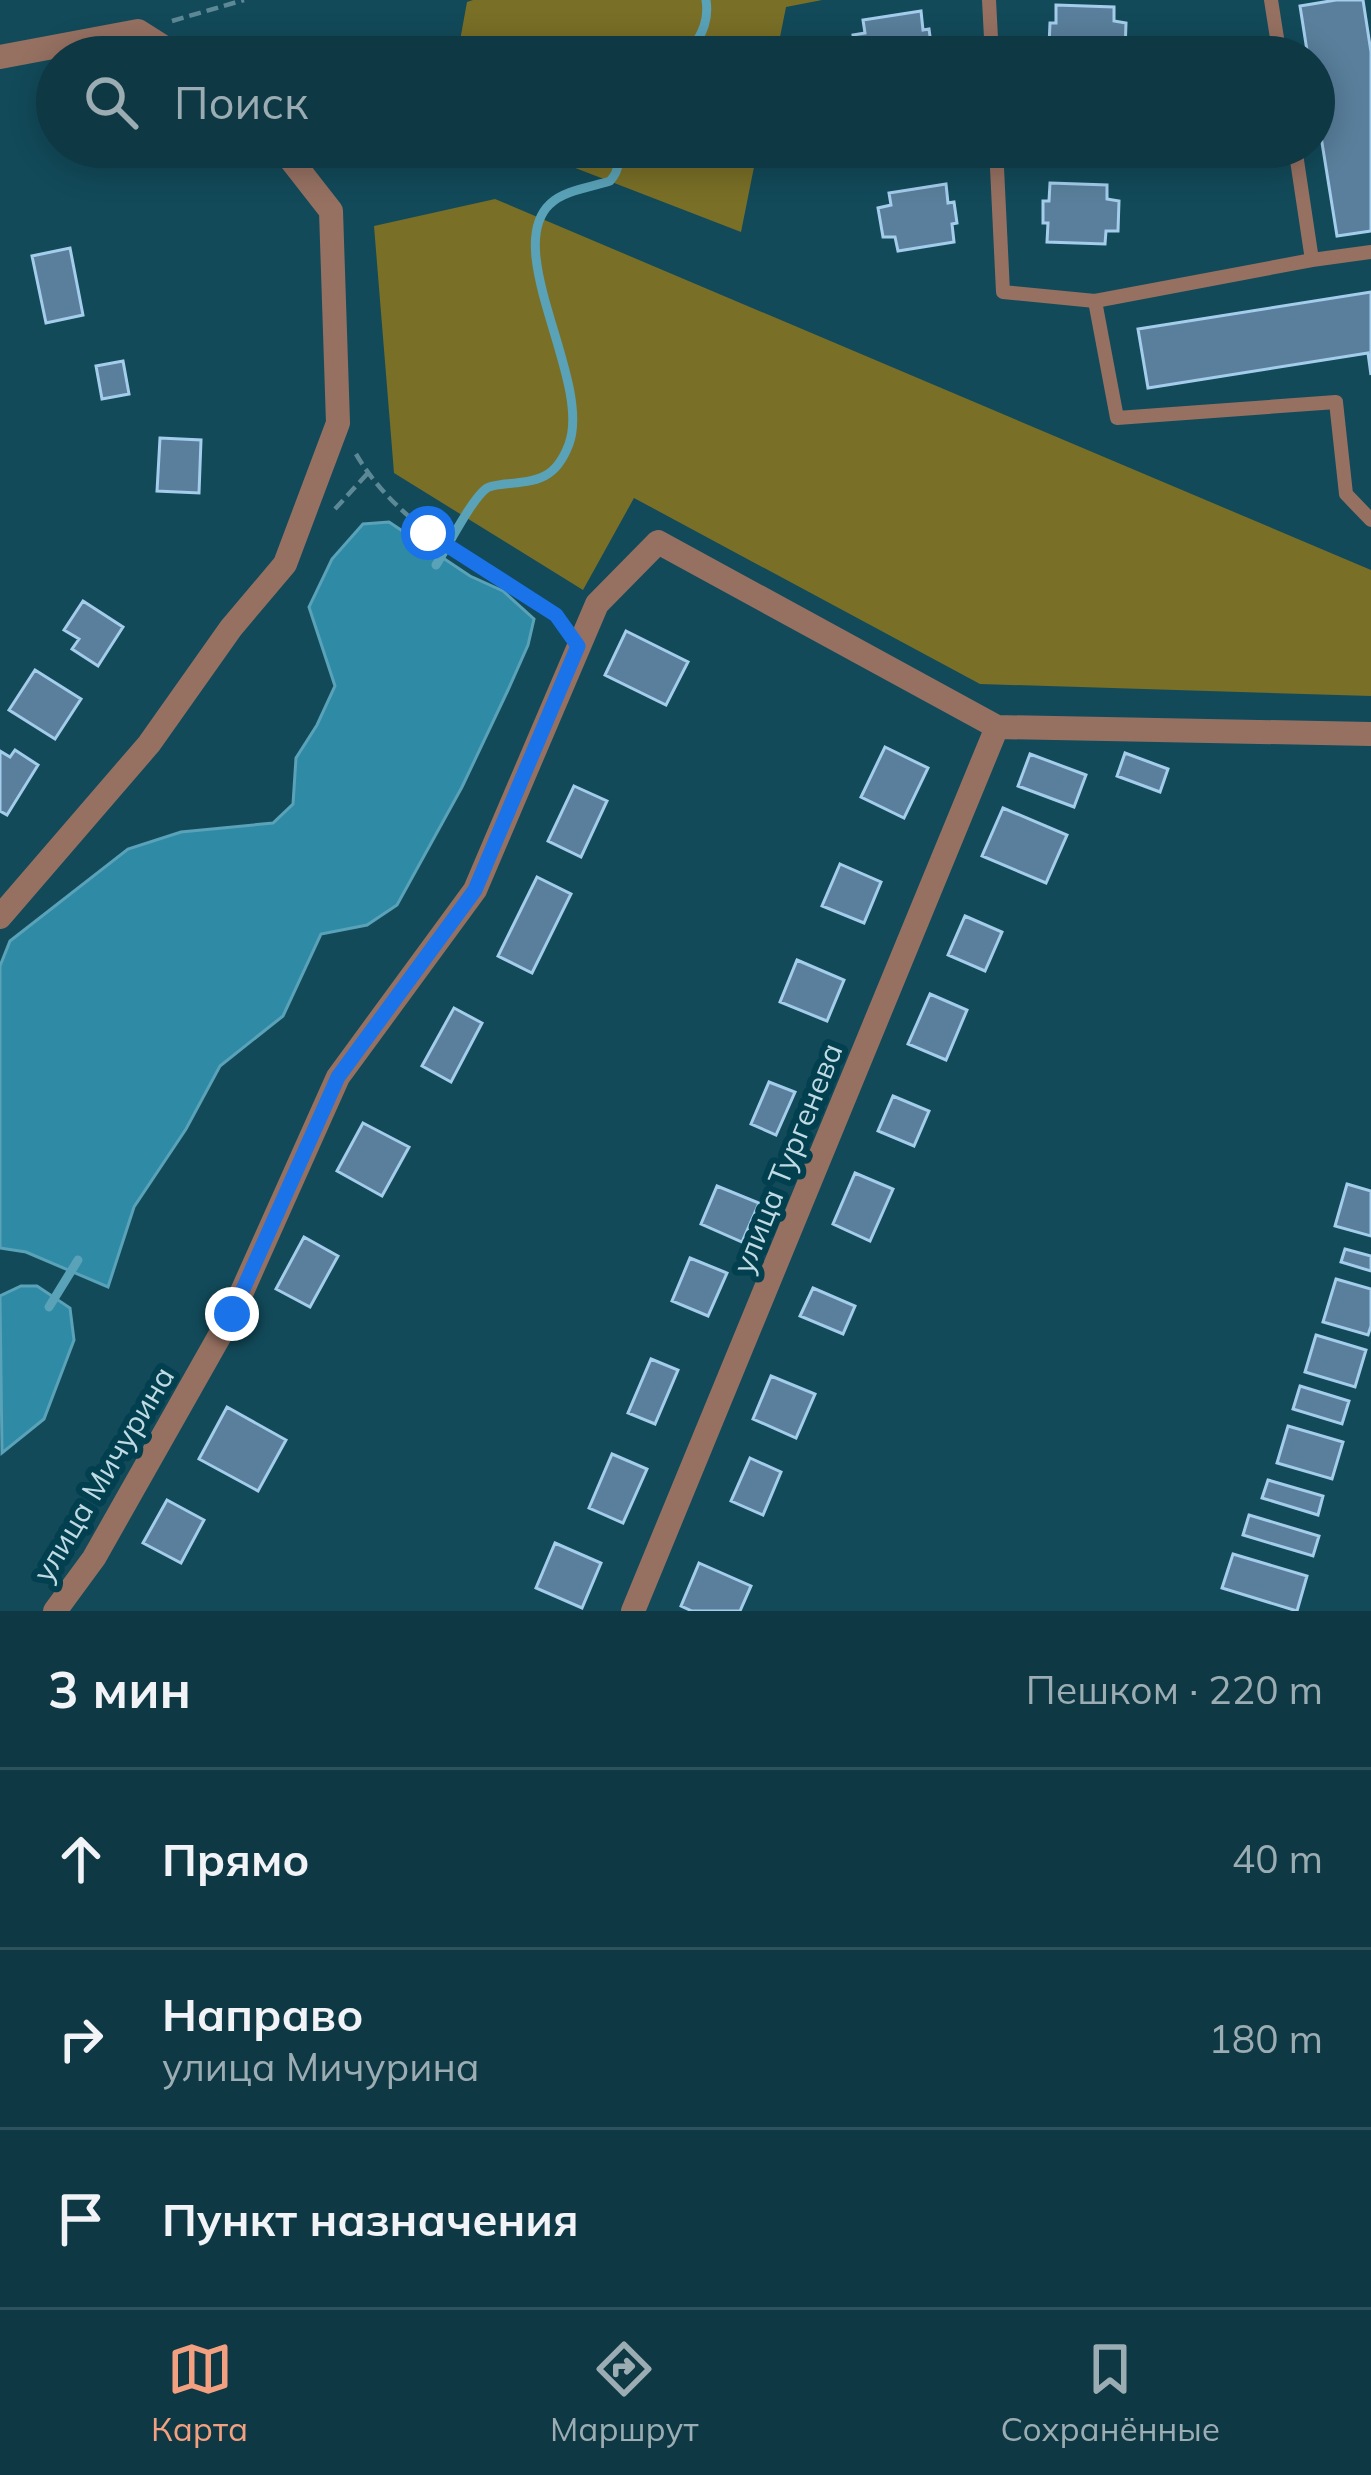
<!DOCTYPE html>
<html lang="ru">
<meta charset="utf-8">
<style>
:root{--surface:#0e3844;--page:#173f4b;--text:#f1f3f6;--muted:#9bacb2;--line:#2e525d;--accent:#f2a080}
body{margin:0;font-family:Mulish,sans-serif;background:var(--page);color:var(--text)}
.stop{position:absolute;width:36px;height:36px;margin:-27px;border:9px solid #1a73e8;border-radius:50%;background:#fff}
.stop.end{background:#1a73e8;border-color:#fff;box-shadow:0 3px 12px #0008}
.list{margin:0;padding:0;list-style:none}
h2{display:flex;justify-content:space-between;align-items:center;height:156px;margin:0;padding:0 48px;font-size:51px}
h2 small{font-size:39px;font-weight:400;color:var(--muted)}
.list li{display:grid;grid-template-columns:78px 1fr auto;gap:36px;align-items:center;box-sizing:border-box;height:180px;padding:0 48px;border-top:3px solid var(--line)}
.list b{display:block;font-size:45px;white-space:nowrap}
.list p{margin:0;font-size:39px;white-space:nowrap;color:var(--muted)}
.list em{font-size:39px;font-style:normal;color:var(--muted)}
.icon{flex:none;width:66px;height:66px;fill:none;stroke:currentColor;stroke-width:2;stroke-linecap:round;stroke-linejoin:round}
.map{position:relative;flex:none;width:1371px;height:1611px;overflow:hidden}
.search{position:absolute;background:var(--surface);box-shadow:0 6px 30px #0003;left:36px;right:36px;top:36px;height:132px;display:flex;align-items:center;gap:30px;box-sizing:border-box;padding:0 42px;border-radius:66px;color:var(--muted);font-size:45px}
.sheet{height:696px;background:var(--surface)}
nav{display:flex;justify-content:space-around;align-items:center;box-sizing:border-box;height:168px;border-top:3px solid var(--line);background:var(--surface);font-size:33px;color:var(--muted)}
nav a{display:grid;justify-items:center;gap:6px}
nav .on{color:var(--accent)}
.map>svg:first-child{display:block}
.forest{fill:#796f27}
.water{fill:#2f8aa6;stroke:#5aa2b8;stroke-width:3}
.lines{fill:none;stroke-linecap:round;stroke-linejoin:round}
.stream{stroke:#5aa2b8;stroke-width:9}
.building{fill:#597f9c;stroke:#a4cdec;stroke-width:3}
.path{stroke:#5d8895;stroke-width:4.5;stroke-dasharray:12 6;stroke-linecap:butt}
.lane{stroke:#967162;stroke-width:14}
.street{stroke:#967162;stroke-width:24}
.route{stroke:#1a73e8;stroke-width:15}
.labels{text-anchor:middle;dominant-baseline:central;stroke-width:12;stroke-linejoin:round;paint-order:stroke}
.street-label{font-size:30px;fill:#c0dae3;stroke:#023f4f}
</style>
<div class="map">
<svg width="1371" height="1611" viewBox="0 0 1371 1611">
<rect width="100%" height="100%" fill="#124a5a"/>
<path class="forest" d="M473 0H822L786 7 776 57H457L467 2Z
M521 147H758L741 232Z
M495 199 1371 570V696L980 684 634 498 583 590 394 473 374 226Z"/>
<path class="water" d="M389 522 470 576 503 591 534 619 528 645 508 690 462 787 397 905 367 925 321 934 283 1016 220 1066 186 1129 134 1207 108 1287 26 1252 0 1248V966L10 941 128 849 181 832 273 823 293 804 296 758 317 725 335 686 309 607 332 559 363 524Z
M21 1286H37L70 1308 74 1340 44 1419 2 1453 0 1296Z"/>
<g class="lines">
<path class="stream" d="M654 57 692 48C703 33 709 19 706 0
M436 565C447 548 472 498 487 488 493 485 499 485 505 484 538 481 556 479 569 444 592 381 501 250 550 204 564 190 592 187 610 181 620 170 621 158 610 147
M49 1307 78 1260"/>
</g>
<path class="building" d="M1336 0H1363L1371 52V231L1337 236 1314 93V57H1308L1300 6Z
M1056 5 1114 7V21L1126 23 1125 52 1112 53V57H1054L1055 45H1049L1050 23H1056Z
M921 11 923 30 929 29 932 51H927L928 57H857L853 35 865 33 863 20Z
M869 147H940L942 156 885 165 883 152H870Z
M1050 183 1107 185V199L1119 201 1118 231H1106L1105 244 1047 242 1048 223H1043V201H1049Z
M946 184 948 203 954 202 957 223 952 224 954 242 898 251 895 237H883L878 208 891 205 889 193Z
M70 248 83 315 46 323 32 256Z
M1371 292V375L1368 353 1148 388 1138 329Z
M123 361 129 394 102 399 96 366Z
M160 438 201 440 199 493 157 491Z
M83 601 123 627 98 666 72 649 79 639 64 630Z
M626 631 688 662 666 705 605 675Z
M35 670 81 699 55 739 9 710Z
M885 747 928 768 904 818 861 797Z
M15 750 38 765 7 815 0 811V751L10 757Z
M1125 753 1168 769 1160 792 1117 776Z
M1030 754 1086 775 1074 807 1018 786Z
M574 786 607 801 581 857 548 841Z
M1003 808 1067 835 1046 883 982 856Z
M840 864 881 882 864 923 822 906Z
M537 877 571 894 532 973 498 956Z
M965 916 1002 932 985 971 948 955Z
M797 960 844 980 827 1021 780 1002Z
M930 994 967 1010 946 1060 908 1044Z
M454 1008 482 1023 451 1082 422 1066Z
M769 1082 795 1092 776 1135 751 1124Z
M893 1096 929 1111 914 1146 878 1131Z
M363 1123 409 1147 382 1196 337 1171Z
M855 1173 893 1189 870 1241 833 1224Z
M1347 1184 1371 1191V1236L1335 1226Z
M717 1186 759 1203 742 1242 701 1224Z
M304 1237 338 1256 310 1307 276 1289Z
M1345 1249 1371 1256V1271L1341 1262Z
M690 1258 727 1273 708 1316 672 1301Z
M1336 1279 1371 1289V1326L1368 1335 1323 1322Z
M813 1288 855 1306 843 1334 800 1316Z
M1316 1335 1366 1350 1355 1387 1305 1372Z
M651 1359 678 1370 655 1424 628 1413Z
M771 1376 815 1394 796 1438 753 1419Z
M1300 1386 1349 1401 1342 1424 1293 1409Z
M227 1407 286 1440 258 1491 199 1459Z
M1288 1426 1343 1442 1332 1479 1277 1463Z
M612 1454 647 1469 623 1523 589 1508Z
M750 1458 781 1472 763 1515 731 1501Z
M1268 1480 1323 1496 1318 1515 1262 1498Z
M167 1500 204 1520 181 1563 143 1543Z
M1249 1515 1319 1536 1313 1556 1243 1535Z
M555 1543 601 1563 582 1608 536 1588Z
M1233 1554 1307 1576 1297 1611 1222 1588Z
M699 1563 751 1586 740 1611H692L681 1606Z"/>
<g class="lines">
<path class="path" d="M172 21 244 0
M356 454C399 528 486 570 556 615L562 624
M335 509 367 474"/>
<path class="lane" d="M989 0 992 57
M1271 0 1280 57
M996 147 1003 292 1095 301
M1295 147 1312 260
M1371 252 1312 260 1095 301 1117 418 1336 402 1346 494 1371 520"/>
<path class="street" d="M0 57 138 31 179 57
M0 917 149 744 231 628 285 564 338 423 331 211 281 147
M55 1611 94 1558 232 1314 338 1077 475 890 597 604 658 542 997 727 1371 734
M633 1611 997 727"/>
</g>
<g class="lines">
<path class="route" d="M232 1314 338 1077 475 890 578 646 556 615 428 533"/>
</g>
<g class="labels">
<g class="street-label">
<text transform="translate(787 1158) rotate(-68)">улица Тургенева</text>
<text transform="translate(103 1474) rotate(-59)">улица Мичурина</text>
</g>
</g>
</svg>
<div class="stop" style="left:428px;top:533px"></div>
<div class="stop end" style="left:232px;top:1314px"></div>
<div class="search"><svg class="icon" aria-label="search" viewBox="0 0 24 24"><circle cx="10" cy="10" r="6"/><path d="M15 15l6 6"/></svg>Поиск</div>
</div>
<section class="sheet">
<h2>3 мин<small>Пешком · 220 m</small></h2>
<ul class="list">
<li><svg class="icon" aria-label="ahead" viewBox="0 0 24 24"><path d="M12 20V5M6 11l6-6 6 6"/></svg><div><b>Прямо</b></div><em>40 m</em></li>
<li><svg class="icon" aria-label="right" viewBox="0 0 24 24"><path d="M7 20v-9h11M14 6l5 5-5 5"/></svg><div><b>Направо</b><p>улица Мичурина</p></div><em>180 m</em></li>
<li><svg class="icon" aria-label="arrive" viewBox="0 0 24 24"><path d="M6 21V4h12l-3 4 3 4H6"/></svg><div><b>Пункт назначения</b></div></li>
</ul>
</section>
<nav>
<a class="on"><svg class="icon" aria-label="map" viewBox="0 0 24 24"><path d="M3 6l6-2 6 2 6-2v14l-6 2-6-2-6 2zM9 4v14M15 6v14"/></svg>Карта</a>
<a><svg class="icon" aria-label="directions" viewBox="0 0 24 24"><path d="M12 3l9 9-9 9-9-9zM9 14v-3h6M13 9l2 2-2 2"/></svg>Маршрут</a>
<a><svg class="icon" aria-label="saved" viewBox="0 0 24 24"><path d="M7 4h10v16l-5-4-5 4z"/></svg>Сохранённые</a>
</nav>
